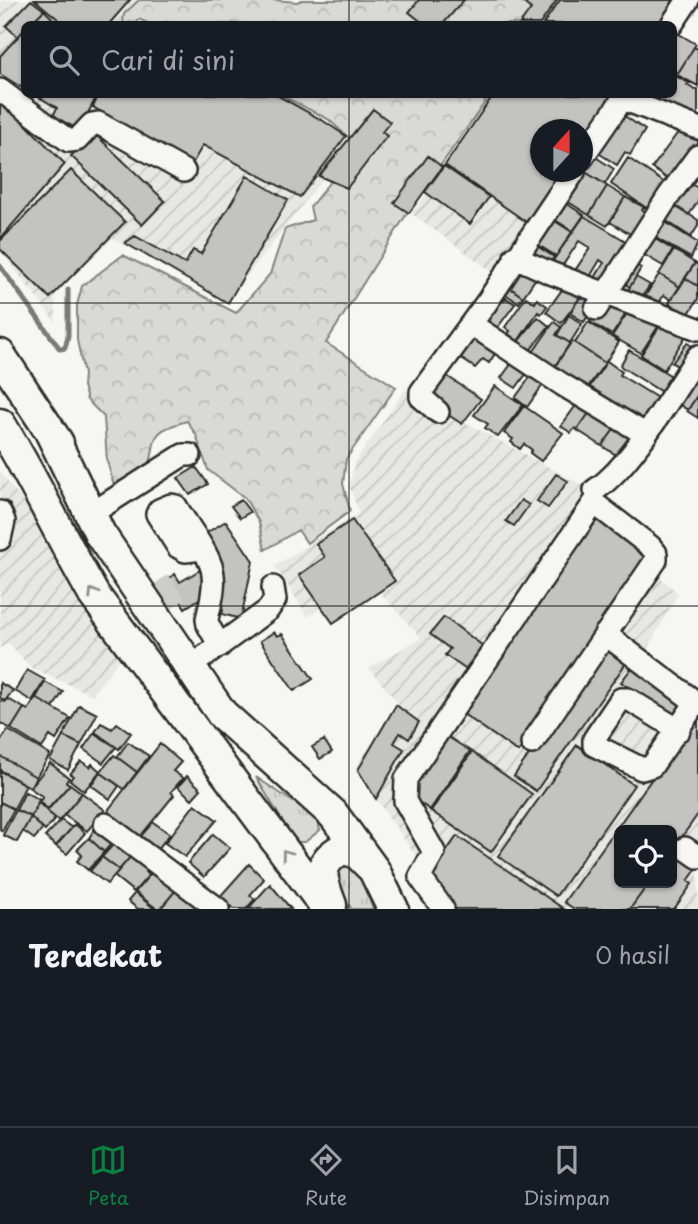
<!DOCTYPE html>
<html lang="id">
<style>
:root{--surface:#171b24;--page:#242831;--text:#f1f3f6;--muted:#9ea1a6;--line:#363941;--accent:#0b8043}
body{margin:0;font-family:"Playpen Sans",sans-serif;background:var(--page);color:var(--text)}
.controls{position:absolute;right:21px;bottom:21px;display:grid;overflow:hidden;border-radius:10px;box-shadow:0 2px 5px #0004}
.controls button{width:63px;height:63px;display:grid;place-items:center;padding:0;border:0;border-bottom:2px solid var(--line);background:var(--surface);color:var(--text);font:35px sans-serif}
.compass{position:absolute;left:530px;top:119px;width:63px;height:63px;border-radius:50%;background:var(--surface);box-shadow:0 2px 5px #0004;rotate:21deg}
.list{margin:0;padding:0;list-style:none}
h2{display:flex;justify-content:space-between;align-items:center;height:91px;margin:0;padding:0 28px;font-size:30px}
h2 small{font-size:23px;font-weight:400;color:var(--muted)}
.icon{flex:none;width:38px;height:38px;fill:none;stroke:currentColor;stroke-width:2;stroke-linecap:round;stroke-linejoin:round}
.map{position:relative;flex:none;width:698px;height:909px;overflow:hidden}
.search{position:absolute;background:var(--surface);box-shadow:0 2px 5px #0004;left:21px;right:21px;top:21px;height:77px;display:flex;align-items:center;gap:18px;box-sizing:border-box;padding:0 24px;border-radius:10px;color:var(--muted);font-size:26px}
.sheet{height:217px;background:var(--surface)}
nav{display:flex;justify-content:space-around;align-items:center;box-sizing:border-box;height:98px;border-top:2px solid var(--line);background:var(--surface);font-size:19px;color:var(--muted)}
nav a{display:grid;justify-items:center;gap:4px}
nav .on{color:var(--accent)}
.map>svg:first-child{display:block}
.industrial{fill:url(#industrial-furrows);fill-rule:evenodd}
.grass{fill:url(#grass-tufts);stroke:#828280;stroke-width:2}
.forest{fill:url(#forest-crowns);stroke:#828280;stroke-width:2}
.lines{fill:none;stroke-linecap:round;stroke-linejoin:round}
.stream{stroke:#7a7a78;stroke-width:5}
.building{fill:#c3c3c0;stroke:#2b2b2b;stroke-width:2}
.highway-tunnel{stroke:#cdcdca;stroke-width:30;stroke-dasharray:30 15;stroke-linecap:butt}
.minor-casing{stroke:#2b2b2b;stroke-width:26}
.highway-casing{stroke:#2b2b2b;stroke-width:35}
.minor{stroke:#f6f6f2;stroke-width:21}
.highway{stroke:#f6f6f2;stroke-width:30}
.oneway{stroke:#90908e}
.grid{fill:none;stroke:#2b2b2b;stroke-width:2;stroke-opacity:0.55}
</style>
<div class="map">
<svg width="698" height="909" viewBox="0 0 698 909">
<defs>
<pattern id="industrial-furrows" width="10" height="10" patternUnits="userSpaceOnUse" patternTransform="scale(1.75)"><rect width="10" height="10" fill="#e7e7e3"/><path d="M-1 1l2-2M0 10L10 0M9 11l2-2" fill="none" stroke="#c6c6c3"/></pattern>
<pattern id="grass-tufts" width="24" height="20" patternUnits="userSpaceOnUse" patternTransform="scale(1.75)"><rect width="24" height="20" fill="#d9d9d5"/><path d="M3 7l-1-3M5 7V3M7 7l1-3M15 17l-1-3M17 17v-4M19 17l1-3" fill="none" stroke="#babab7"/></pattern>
<pattern id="forest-crowns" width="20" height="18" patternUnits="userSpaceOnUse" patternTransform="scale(1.75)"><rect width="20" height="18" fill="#d9d9d5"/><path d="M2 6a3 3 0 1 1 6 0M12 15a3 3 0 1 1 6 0" fill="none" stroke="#babab7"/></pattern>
</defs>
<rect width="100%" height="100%" fill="#f6f6f2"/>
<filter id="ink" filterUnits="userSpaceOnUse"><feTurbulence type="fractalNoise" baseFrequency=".0143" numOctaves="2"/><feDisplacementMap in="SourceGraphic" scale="14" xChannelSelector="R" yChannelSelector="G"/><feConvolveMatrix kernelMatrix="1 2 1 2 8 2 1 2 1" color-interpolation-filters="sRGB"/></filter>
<g filter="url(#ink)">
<path class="industrial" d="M2 0H140L123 24H24V94L266 95 325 126 347 148 229 299 112 238 55 294 56 323 0 250V2Z
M496 95 582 130H540V172H570L498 276 412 214Z
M405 390 595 492 669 552 654 573 678 593 640 663 698 710V909H453L355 769 398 703 369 668 421 638 363 573 308 617 275 566 359 513 349 486 355 462ZM619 830H672V883H619Z
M0 472 34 515 121 657 92 695 30 667 9 643 0 648Z"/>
<path class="grass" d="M256 777 317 818 320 830 305 842H295Z
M346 861 357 869 373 909H352L340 895 332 870Z"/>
<path class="forest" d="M139 0H274L297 2 302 0H556L539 24H149L139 19 136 24H123L124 14Z
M281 95H490L406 215 326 343 396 387 346 459 343 484 350 511 307 543 298 530 265 550 259 522 245 498 208 470 196 435 187 421C146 432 158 438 148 472L115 489 107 461 104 417 87 400 83 386 84 374 77 340V305L82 286 123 255 236 313 270 274 285 229 313 220 310 207 358 146 328 119Z"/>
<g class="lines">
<path class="stream" d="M0 266 60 349 65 348 68 336V290"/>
</g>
<path class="building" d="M31 0 44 10 30 24H24V30L18 37 6 26Z
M35 0H130L109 24H64Z
M419 0H464L443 24H424L409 12Z
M520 0H557L540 24H520L531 9Z
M560 0H687L670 24H543Z
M44 10 55 21 60 24H30Z
M24 30V89L0 74V56Z
M674 31 696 44 678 73 674 71Z
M694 47 698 49V86L677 75Z
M674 75 689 83 687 85 695 90 698 89V124L654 108 662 94H674Z
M34 94H98L79 130 53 116 57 108Z
M99 94H275L322 120 346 136 300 197 203 145 192 164 93 107Z
M494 94H622L582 153V130H540V172H570L532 226 445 165Z
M0 98 65 164 0 239Z
M373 109 390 122 382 132 387 136 347 188 319 176Z
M619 112 645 130 630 155 625 152 617 165 594 150Z
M684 124 698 133V151L675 184 652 168Z
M93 132 165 201 142 225 71 156Z
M591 154 614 169 605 184 582 170Z
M428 156 442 167 409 213 394 203Z
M628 158 671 187 654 213 611 184Z
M444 166 489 197 470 224 425 192Z
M71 170 125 222 50 298 0 249V241Z
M584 171 607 186 589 215 567 201Z
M247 176 288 200 228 303 125 243 135 236 185 264 193 250 201 254Z
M682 179 698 188V201L689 215 668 202Z
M607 186 625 197 607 226 589 215Z
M625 197 644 207 642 210 650 215 632 235 610 222Z
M558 198 584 215 573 231 547 215Z
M674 205 698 220V226L691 237 665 220Z
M547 216 572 232 556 256 530 240Z
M584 216 634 246 608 287 594 279 604 263 600 260 588 280 574 272 590 248 579 241 561 268 552 262Z
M657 217 698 243 691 258 647 233Z
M647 234 673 250 663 266 636 250Z
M529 241 554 257 548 266 522 250Z
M674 250 695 263 680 287 659 274Z
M629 261 641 268 630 287 618 280Z
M514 262 540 272 523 297 501 281Z
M695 263 698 265V286L685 278Z
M659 274 680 287 671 300 664 295 657 306 644 298Z
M636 277 650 285 637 304 624 296Z
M685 278 698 286V299L688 315 669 303Z
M501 281 523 297 519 303 496 288Z
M564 287 580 298 561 323 546 312Z
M585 289 599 298 584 322 570 313Z
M607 296 631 306 612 335 590 322Z
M526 297 535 303 537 299 547 306 541 314 538 312 518 341 508 334 510 331 505 327Z
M499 298 504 301 506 298 515 304 495 331 476 318Z
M632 306 663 319 641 353 612 336Z
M569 315 582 324 570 343 557 335Z
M538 317 549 326 528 353 516 344Z
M665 318 691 328 664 370 641 355Z
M554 322 561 327 556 335 570 343 551 372 531 355Z
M588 322 619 342 605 363 575 343Z
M472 330 499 347 489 363 483 359 475 368 453 353Z
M572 341 605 363 583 394 550 374Z
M687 343 697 349 683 369 672 363Z
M629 350 678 380 668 396 620 366Z
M514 360 529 370 516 388 501 378Z
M607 361 622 372 620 375 664 402 644 431 585 394Z
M536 369 545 382 527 407 515 398Z
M438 370 481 399 462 424 447 414 449 411 424 395Z
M693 380 698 383V394L688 410 672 400Z
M495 386 523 405 498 437 485 428 488 424 474 415Z
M582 397 595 405 577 430 575 428 571 433 561 426Z
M696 398 698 399V418L687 411Z
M524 406 563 433 541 461 530 453 532 450 524 444 520 449 511 442 513 439 504 433Z
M590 412 618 424 602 446 577 430Z
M620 421 642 435 624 460 602 446Z
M196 467 208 484 190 495 178 478Z
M556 474 568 481 548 508 537 501Z
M241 500 250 512 240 518 231 506Z
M521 500 529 505 514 526 506 521Z
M598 519 655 560 518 752 459 711Z
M352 520 395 581 333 623 299 575 325 557 316 544Z
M226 521 253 561 241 619 222 614 223 610 214 608 223 569 201 536Z
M205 567 211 577 201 583 207 594 185 608 167 580 175 574 180 582Z
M444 617 483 646 465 669 445 655 450 649 430 634Z
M274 632 277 636 282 634 313 679 294 691 260 641Z
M609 641 631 656 536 791 514 776Z
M633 666 687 702 674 718 621 682Z
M27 670 45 680 32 701 15 691Z
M45 682 63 692 53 708 36 698Z
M0 683 13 690 5 701 0 698Z
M36 698 70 718 56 740 50 736 42 748 11 729 24 708 28 710Z
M8 699 24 708 11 729 0 723V702L2 700 5 702Z
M79 705 97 714 81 745 63 736Z
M396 705 419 722 409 739 400 733 394 743 404 749 376 799 358 770Z
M698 714V814L672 851V830H619V883H649L630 909H574L564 902Z
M101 723 112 729 117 723 131 733 119 749 95 732Z
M8 730 50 755 36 777 0 756V742Z
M94 733 116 747 103 763 83 749Z
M445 735 470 751 430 810 406 793Z
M63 736 81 745 68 770 50 760Z
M324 740 332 752 320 759 312 747Z
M128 742 149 756 137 772 117 757Z
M160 744 181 762 173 771 183 778 171 792 174 795 135 843 107 821 109 809Z
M577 745 634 785 556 896 498 856Z
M472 752 532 794 491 852 431 811Z
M114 755 137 772 124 789 100 772Z
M0 756 36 777 30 787 0 770Z
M81 761 90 767 92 764 100 771 84 791 70 780 73 776 70 774Z
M50 763 69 778 66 782 70 784 48 809 39 802 43 797 30 788Z
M0 771 26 785 14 809 0 802Z
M100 772 119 786 110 799 91 785Z
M187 776 201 789 192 799 178 787Z
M70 784 82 793 59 821 47 811Z
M25 792 40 800 31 817 16 810Z
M82 793 105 810 87 831 64 815Z
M0 802 14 809 2 831 0 829Z
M38 802 55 819 45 831 31 817Z
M195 804 217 820 185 857 165 843Z
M16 810 31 817 17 842 3 835Z
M31 817 43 829 34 839 23 831Z
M61 820 72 828 56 846 45 837Z
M99 821 118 836 104 852 89 838Z
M153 822 170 834 152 856 135 843Z
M75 824 85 833 67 854 56 846Z
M213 834 230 848 204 877 188 863Z
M121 836 137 849 119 870 102 857Z
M457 836 564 909H455L427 880Z
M89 838 104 852 88 870 77 861 82 855 77 850Z
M137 849 154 862 146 872 149 875 134 892 114 876Z
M672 851 697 868 688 881 692 884 674 909H630L649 883H672Z
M102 857 119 870 107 884 90 871Z
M249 864 264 879 250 895 255 899 246 909H234L231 906 228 909 216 901Z
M157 866 181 884 160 909H157L135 892Z
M181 884 214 909H160Z
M270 884 291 909H248Z
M135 893 155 909H138L128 901Z"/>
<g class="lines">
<path class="highway-tunnel" d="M156 583 178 615"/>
<defs>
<path id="minor" d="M672 24 688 0
M0 90 69 141 77 140 92 124 98 123 184 171
M623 99 698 128
M582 158 626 94
M515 257 548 272 698 329
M596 309 668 197 698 156
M471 324 563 385 645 434
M438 412 421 397V392L487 302 574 172
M595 490C632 466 672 393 698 356
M100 508 183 455H190
M0 512 4 521 0 539
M202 549 185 551 178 547 157 514 159 510 171 505 176 506C186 524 212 556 213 575 215 590 210 605 207 619L208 625 220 646
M605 634 690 698 693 707 652 766 642 769 594 745V739L621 699H628L679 730
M205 656 268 610 275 600 273 587
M105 824 218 909
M685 848 698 857
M443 909 420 877 434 852 405 801 406 779 594 503 650 546 656 553V560L532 743"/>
<path id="highway" d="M0 355 58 443
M0 424C34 479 61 538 94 595L327 909
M48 427 100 534 222 714 333 814 374 870 393 909
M331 905C322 881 314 864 342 849L356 852 370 866"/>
</defs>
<use href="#minor" class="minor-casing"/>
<use href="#highway" class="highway-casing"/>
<use href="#minor" class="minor"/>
<use href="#highway" class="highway"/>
</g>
<defs><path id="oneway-chevron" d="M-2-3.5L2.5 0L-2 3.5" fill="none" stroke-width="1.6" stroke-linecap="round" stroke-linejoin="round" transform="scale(1.75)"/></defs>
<g class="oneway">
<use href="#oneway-chevron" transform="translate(93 593) rotate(-122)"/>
<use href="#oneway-chevron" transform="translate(286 854) rotate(-127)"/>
</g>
</g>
<path class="grid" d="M349 0V24M349 94V909M0 303H698M0 606H698"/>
</svg>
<div class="controls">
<button><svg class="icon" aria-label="locate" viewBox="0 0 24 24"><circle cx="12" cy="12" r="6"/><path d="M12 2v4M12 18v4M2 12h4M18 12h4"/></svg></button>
</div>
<svg class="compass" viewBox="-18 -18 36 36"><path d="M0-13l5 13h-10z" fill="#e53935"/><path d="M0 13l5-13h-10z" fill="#9ea1a6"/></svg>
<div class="search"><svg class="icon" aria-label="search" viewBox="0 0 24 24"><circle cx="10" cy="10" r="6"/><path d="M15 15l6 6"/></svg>Cari di sini</div>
</div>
<section class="sheet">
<h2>Terdekat<small>0 hasil</small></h2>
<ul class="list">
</ul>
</section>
<nav>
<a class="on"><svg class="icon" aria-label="map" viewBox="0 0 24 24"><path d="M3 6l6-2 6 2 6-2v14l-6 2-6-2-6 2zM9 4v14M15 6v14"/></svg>Peta</a>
<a><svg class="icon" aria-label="directions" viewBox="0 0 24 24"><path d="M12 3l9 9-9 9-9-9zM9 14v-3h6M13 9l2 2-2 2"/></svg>Rute</a>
<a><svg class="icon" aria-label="saved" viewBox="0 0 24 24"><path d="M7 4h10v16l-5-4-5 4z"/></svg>Disimpan</a>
</nav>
